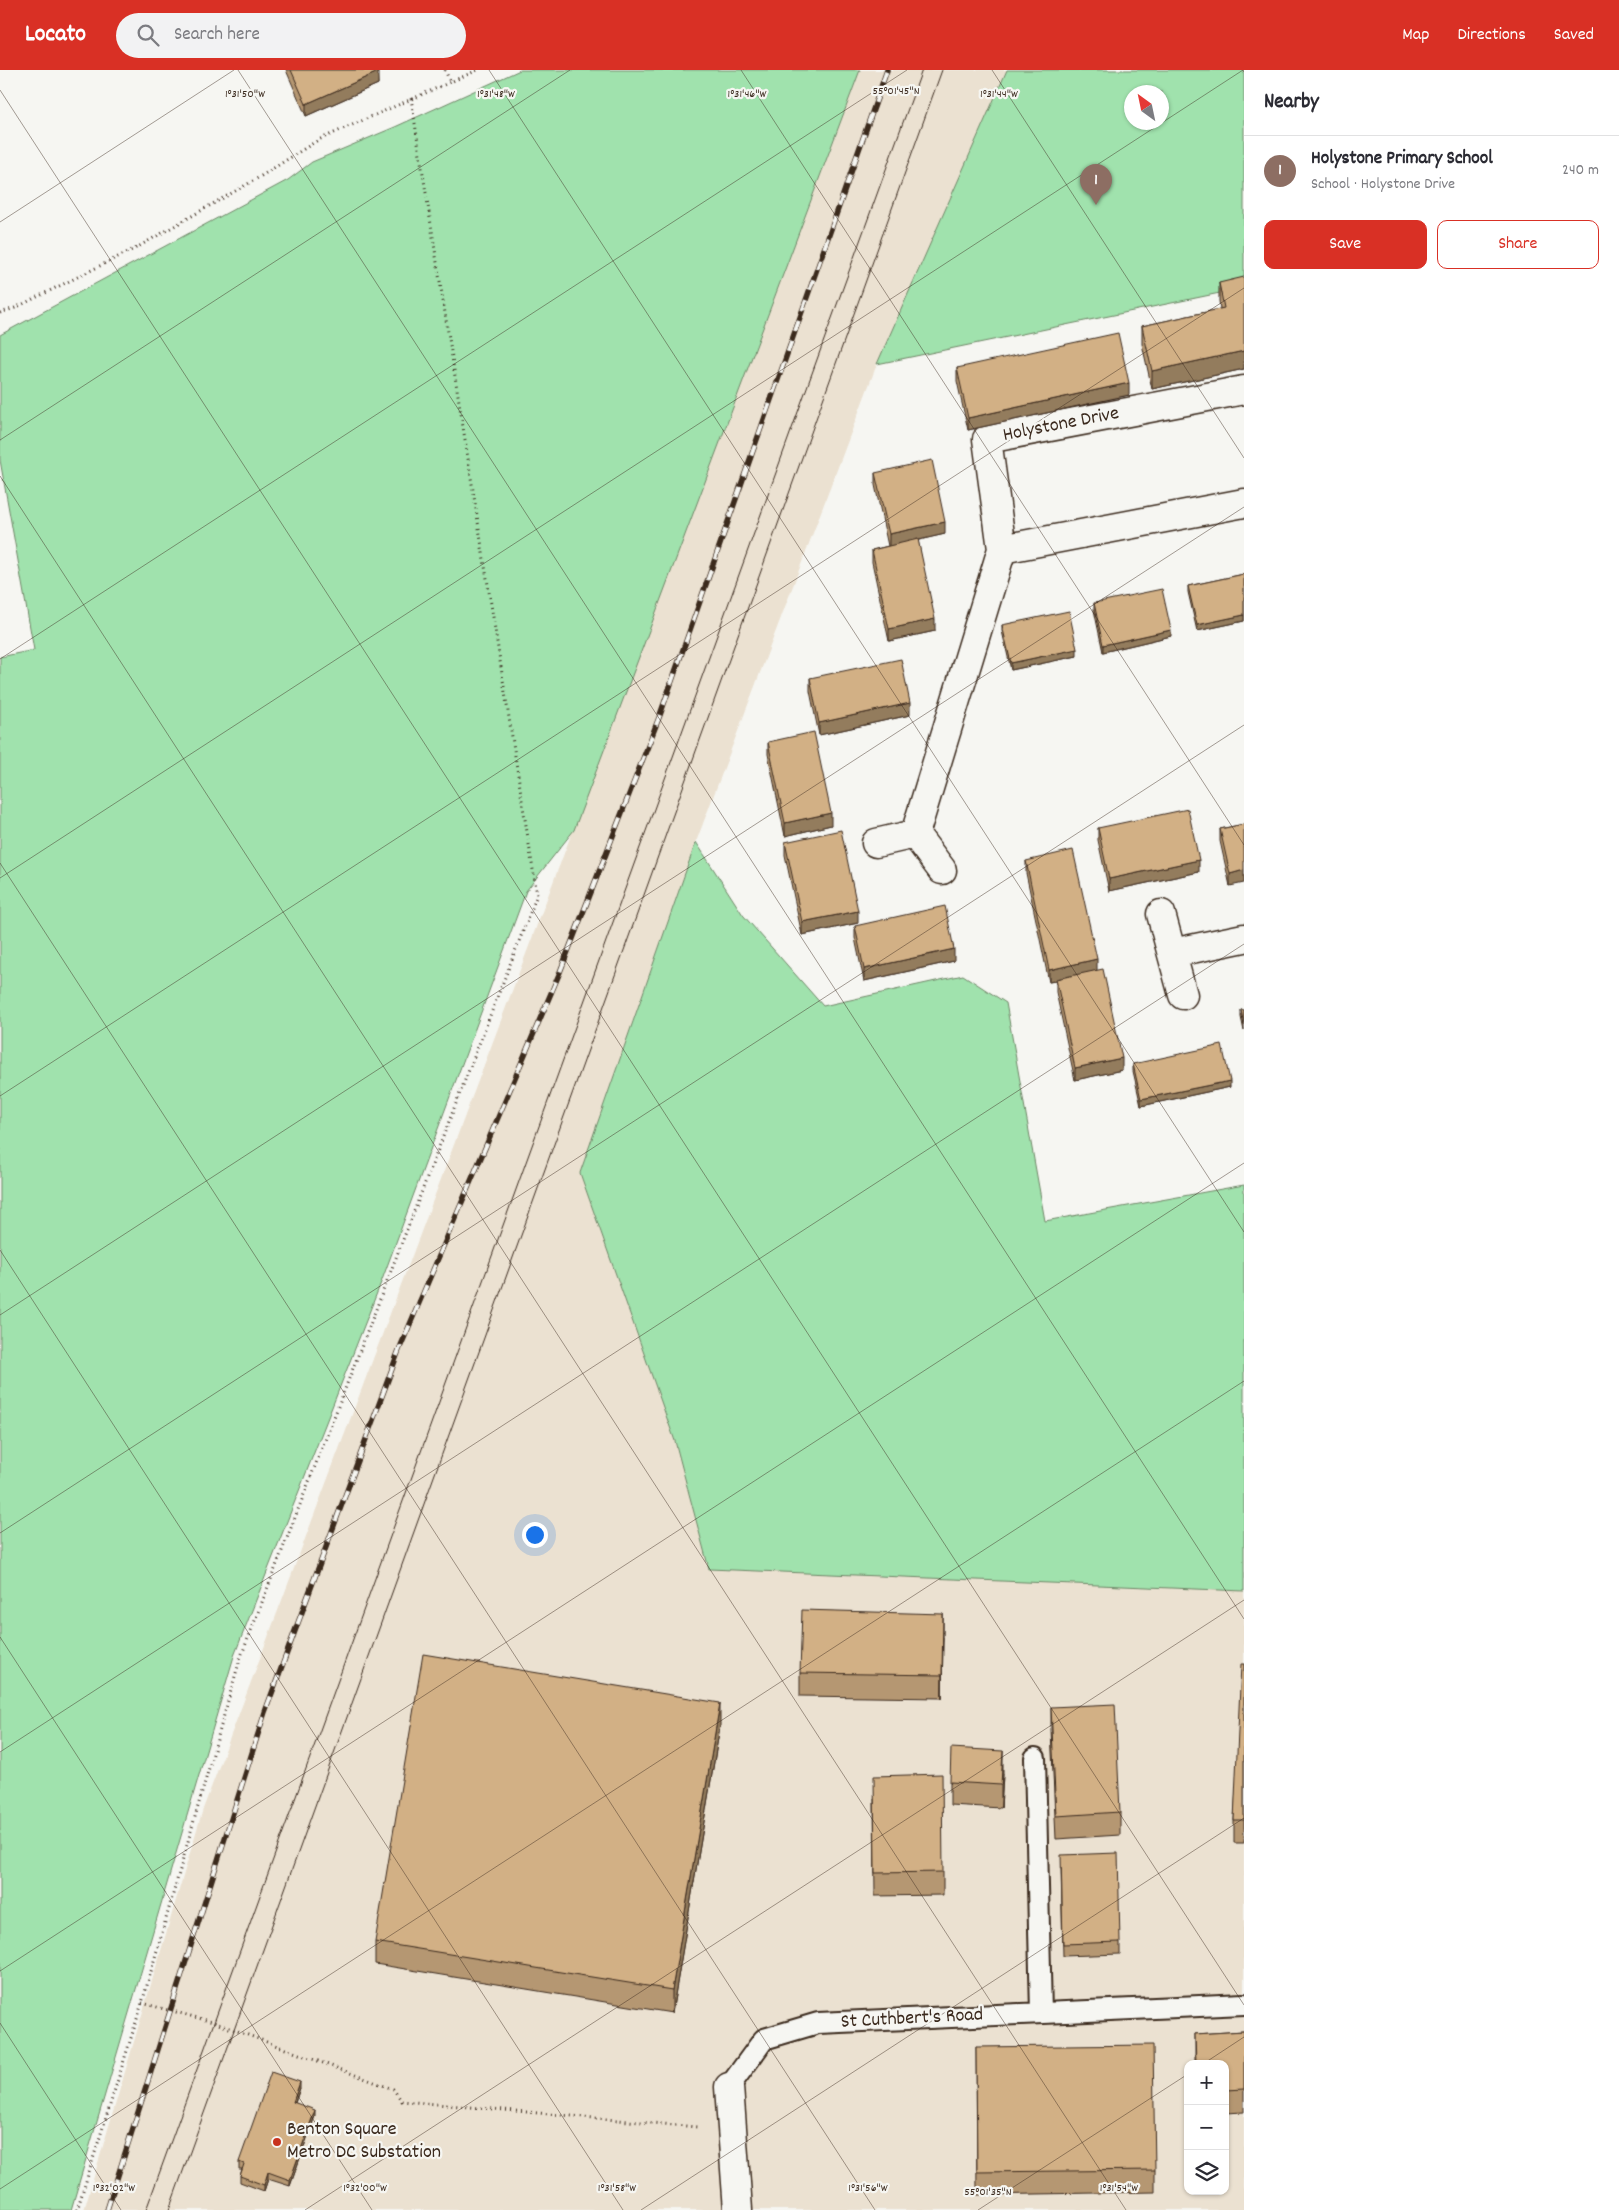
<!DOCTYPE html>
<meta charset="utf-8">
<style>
:root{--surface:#fff;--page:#f2f2f3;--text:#2b2b33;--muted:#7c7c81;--line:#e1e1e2;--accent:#d93025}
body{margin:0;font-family:Dekko,sans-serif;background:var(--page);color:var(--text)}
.controls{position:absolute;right:15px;bottom:15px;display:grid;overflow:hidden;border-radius:10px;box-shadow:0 1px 4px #0004}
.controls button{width:45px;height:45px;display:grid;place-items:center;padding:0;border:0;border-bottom:1px solid var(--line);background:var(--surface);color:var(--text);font:25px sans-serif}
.compass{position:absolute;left:1124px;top:15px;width:45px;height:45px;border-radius:50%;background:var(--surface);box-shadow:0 1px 4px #0004;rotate:327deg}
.you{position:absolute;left:534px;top:1464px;width:18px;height:18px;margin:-12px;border:4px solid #fff;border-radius:50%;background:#1a73e8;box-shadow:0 0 0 8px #1a73e833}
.badge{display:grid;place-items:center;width:32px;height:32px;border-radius:50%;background:var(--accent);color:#fff;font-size:16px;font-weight:700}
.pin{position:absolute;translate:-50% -41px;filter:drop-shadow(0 1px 2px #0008)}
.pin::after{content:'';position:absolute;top:26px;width:18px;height:15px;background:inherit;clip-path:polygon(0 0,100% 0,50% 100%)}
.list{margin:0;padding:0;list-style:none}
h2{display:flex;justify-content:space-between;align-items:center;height:65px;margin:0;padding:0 20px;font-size:21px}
h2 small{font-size:16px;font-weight:400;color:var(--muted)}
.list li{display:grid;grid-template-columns:32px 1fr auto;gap:15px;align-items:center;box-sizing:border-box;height:70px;padding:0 20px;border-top:1px solid var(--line)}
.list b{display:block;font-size:19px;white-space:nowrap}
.list p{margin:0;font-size:16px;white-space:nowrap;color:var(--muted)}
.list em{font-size:16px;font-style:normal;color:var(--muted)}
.actions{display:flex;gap:10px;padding:15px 20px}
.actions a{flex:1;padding:11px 0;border:1px solid var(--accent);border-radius:10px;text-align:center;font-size:18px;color:var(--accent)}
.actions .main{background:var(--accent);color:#fff}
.icon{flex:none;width:28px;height:28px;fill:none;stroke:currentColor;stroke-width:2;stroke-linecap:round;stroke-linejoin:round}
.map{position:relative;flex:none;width:1244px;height:2140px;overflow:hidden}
header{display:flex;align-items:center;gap:30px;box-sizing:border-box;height:70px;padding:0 25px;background:var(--accent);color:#fff}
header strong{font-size:24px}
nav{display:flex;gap:28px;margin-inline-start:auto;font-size:18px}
.search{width:350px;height:45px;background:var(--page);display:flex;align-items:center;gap:12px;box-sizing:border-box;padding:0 18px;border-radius:28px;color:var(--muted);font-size:19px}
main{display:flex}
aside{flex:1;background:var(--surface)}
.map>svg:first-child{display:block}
.built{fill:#ebe1d1;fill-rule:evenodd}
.green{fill:#a0e2ad;stroke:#6e8666;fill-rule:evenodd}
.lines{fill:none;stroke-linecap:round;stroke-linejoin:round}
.service-casing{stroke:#3b2a1e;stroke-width:24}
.minor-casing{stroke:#3b2a1e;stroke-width:31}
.path{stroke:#3b2a1e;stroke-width:3;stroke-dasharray:1 4;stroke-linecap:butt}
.service{stroke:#f6f6f2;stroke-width:20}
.minor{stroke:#f6f6f2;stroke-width:28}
.tram{stroke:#3b2a1e;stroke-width:1}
.rail-casing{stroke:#3b2a1e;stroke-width:5.5}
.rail{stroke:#f6f6f2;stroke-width:4;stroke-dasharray:11;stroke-linecap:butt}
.wall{fill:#b59772;stroke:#3b2a1e}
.shaded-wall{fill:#937b5d;stroke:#3b2a1e}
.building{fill:#d2b085;stroke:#3b2a1e}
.ticks{fill:none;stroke:#3b2a1e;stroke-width:1;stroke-opacity:0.45}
.poi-dot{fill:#c8321e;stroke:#f6f6f2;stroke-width:2}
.labels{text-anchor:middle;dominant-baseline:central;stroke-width:4.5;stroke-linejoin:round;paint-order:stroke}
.street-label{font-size:20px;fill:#3b2a1e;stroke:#f6f6f2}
.poi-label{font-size:20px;fill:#3b2a1e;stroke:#f6f6f2;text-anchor:start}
.ticks-label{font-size:12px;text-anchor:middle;fill:#3b2a1e;stroke:#f6f6f2;stroke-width:4.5;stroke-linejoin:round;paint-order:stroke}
</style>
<header>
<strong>Locato</strong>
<div class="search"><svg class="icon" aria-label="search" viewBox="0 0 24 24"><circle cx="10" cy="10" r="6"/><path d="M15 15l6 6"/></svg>Search here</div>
<nav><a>Map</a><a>Directions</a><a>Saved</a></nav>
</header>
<main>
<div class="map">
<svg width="1244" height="2140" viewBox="0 0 1244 2140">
<rect width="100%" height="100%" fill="#f6f6f2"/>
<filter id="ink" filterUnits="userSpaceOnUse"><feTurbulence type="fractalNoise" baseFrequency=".02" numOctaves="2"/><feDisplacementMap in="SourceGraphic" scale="10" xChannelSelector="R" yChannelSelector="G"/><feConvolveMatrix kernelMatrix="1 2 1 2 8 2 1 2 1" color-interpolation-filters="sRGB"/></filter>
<g filter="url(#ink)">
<path class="built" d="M860 0H1244V218L877 294 696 772 580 1103 675 1371 709 1499 1244 1521V2140H84L203 1739ZM1132 22H1162V52H1132ZM1188 1994H1225V2121H1188Z"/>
<path class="green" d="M520 0H860L574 760 526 821 382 1210 234 1586 71 2140H0V587L34 580 0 390V265L288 110 312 92 395 57Z
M1007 0H1244V218L877 294ZM1132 22H1162V52H1132Z
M696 772 743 845 823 936 963 905 1006 933 1045 1151 1244 1115V1521L709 1499 675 1371 580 1103Z"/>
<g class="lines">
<defs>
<path id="service" d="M1035 1688 1041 1943
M729 2017 764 1969 818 1953 1244 1934"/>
<path id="minor" d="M1002 479 1244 433
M915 764 1002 479 987 369 1244 320
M876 773 915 764 942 800
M1161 844 1183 925
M1172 883 1244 868
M729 2017 738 2140"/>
</defs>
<use href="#service" class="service-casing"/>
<use href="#minor" class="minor-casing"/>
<path class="path" d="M445 0 450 12
M0 243 15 238 136 178 258 108 318 70 478 0
M142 1933 213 1952 393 2019 402 2031 697 2057
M77 2140 142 1933 240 1589 537 825 411 28"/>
<use href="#service" class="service"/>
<use href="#minor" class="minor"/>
<path class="tram" d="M146 2140 922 0
M169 2140 942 0"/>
<defs>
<path id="rail" d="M107 2140 265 1642 399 1280 560 902 660 645 887 0"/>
</defs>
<use href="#rail" class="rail-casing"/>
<use href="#rail" class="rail"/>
</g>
<path class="wall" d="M286 0H377L378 14 306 46Z
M1219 213 1244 299 1152 319 1142 274V256L1220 239 1219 231Z
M957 298 1129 325 968 360 957 311Z
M875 403 945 464 918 470 935 561 889 571 872 492V480L888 476 875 415Z
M1244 504V551L1197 561 1188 522V516Z
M1094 533 1171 566 1103 582 1094 540Z
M1002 555 1077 586 1011 600 1002 561Z
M810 608 910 645 819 665 810 621Z
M768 672 831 755 785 766 768 684Z
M1244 754 1230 816 1220 771V759Z
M1098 758 1199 802 1109 821 1098 770Z
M785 772 858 853 802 865 785 785Z
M1026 791 1097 901 1122 1000 1075 1010 1056 922V911L1049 912 1026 803Z
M855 856 954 891 864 911 855 868Z
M1241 940H1244V961L1241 947Z
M1133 994 1230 1017 1141 1036 1133 1001Z
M943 1567 942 1628 800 1626V1603Z
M1244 1594V1773H1234V1750Z
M1051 1637 1120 1742V1765L1056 1769 1051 1660Z
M720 1656 672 1943 375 1894V1872Z
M1003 1704 1001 1738 950 1735V1712Z
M874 1729 943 1802V1825L875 1826Z
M1061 1798 1120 1872V1884L1063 1886Z
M1244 1961V2042L1225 2043V1994H1195V1964Z
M976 1977 1155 2100V2122L977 2125Z
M300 2018 295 2033 315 2046 290 2116 268 2109 264 2121 240 2112V2106L242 2099H239V2092Z"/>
<path class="shaded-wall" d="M378 2V14L306 46V34Z
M1244 281V299L1152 319V301Z
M1129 313V325L968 360V348Z
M945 452V464L889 477V464Z
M1244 545V551L1197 561V555Z
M935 549V561L889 571V559Z
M1171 560V566L1103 582V575Z
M1077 579V586L1011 600V593Z
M910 633V645L819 665V653Z
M831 743V755L785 766V753Z
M1199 790V802L1109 821V809Z
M1244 800V813L1230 816V804Z
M858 841V853L802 865V852Z
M954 879V891L864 911V899Z
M1097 889V902L1049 912V900Z
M1122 988V1000L1075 1010V998Z
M1230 1011V1017L1141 1036V1029Z
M943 1544V1567L942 1628V1605Z
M720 1633V1656L672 1943V1920Z
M1003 1681V1704L1001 1738V1715Z
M300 2012V2018L293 2038V2032Z
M315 2040V2046L290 2116V2110Z
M268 2102V2109L264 2121V2115Z"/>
<path class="building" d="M291 0H377L378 2 306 34Z
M1244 207V281L1152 301 1142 256 1224 238 1219 213Z
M1118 263 1129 313 968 348 957 298Z
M932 390 945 452 889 464 875 403Z
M918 469 935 549 889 559 872 480Z
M1244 504V545L1197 555 1188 516Z
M1162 519 1171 560 1103 575 1094 533Z
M1069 541 1077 579 1011 593 1002 555Z
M901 589 910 633 819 653 810 608Z
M814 662 831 743 785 753 768 672Z
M1188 739 1199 790 1109 809 1098 758Z
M1244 754V800L1230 804 1220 759Z
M841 760 858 841 802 852 785 772Z
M1073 780 1097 889 1049 900 1026 791Z
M945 836 954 879 864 899 855 856Z
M1103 899 1122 988 1075 998 1056 909Z
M1241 940H1244V955Z
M1222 975 1230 1011 1141 1029 1133 994Z
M802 1540 943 1544 942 1605 800 1603Z
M423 1584 720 1633 672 1920 375 1872Z
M1241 1594H1244V1750H1234Z
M1115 1634 1120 1742 1056 1746 1051 1637Z
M951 1678 1003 1681 1001 1715 950 1712Z
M942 1704 943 1802 875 1803 874 1706Z
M1118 1783 1120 1872 1063 1874 1061 1785Z
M1244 1961V2019L1225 2020V1994H1196L1195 1964Z
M1153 1975 1155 2100 977 2102 976 1977Z
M271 2002 300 2012 293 2032 315 2040 290 2110 268 2102 264 2115 240 2106 244 2094 239 2092Z"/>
</g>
<path class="ticks" d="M238 0 1244 1549M489 0 1244 1162M741 0 1244 775M992 0 1244 388M1243 0 1244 2M0 20 1244 1935M0 152 234 0M0 370 570 0M0 406 1126 2140M0 589 907 0M0 793 875 2140M0 808 1243 0M0 1026 1244 218M0 1180 623 2140M0 1245 1244 437M0 1463 1244 655M0 1567 372 2140M0 1682 1244 874M0 1901 1244 1093M0 1953 121 2140M1203 1994 1244 1967M0 2119 1244 1311M305 2140 1244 1530M641 2140 1244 1748M978 2140 1188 2004"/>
<circle class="poi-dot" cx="277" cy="2072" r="5"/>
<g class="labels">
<g class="street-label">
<text transform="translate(1061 355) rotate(-11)">Holystone Drive</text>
<text transform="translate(912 1949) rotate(-3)">St Cuthbert's Road</text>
</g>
<g class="poi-label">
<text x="287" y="2060">Benton Square<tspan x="287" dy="23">Metro DC Substation</tspan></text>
</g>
</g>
<g class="ticks-label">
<text x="896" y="24">55°01'45"N</text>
<text x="245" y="27">1°31'50"W</text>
<text x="496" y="27">1°31'48"W</text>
<text x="747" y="27">1°31'46"W</text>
<text x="999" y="27">1°31'44"W</text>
<text x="114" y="2121">1°32'02"W</text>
<text x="365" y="2121">1°32'00"W</text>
<text x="617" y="2121">1°31'58"W</text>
<text x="868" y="2121">1°31'56"W</text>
<text x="1119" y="2121">1°31'54"W</text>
<text x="988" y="2125">55°01'35"N</text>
</g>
</svg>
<div class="controls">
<button>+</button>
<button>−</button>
<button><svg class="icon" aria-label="layers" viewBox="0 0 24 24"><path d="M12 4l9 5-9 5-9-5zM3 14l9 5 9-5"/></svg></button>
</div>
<svg class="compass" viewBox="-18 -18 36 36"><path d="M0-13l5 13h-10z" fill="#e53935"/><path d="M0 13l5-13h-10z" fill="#7c7c81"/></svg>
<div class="you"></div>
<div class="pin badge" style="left:1096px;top:135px;background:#8d6e63">1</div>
</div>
<aside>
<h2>Nearby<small></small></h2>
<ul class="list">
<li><span class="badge" style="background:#8d6e63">1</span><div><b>Holystone Primary School</b><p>School · Holystone Drive</p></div><em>240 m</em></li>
</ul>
<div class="actions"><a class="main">Save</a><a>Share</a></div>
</aside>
</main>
